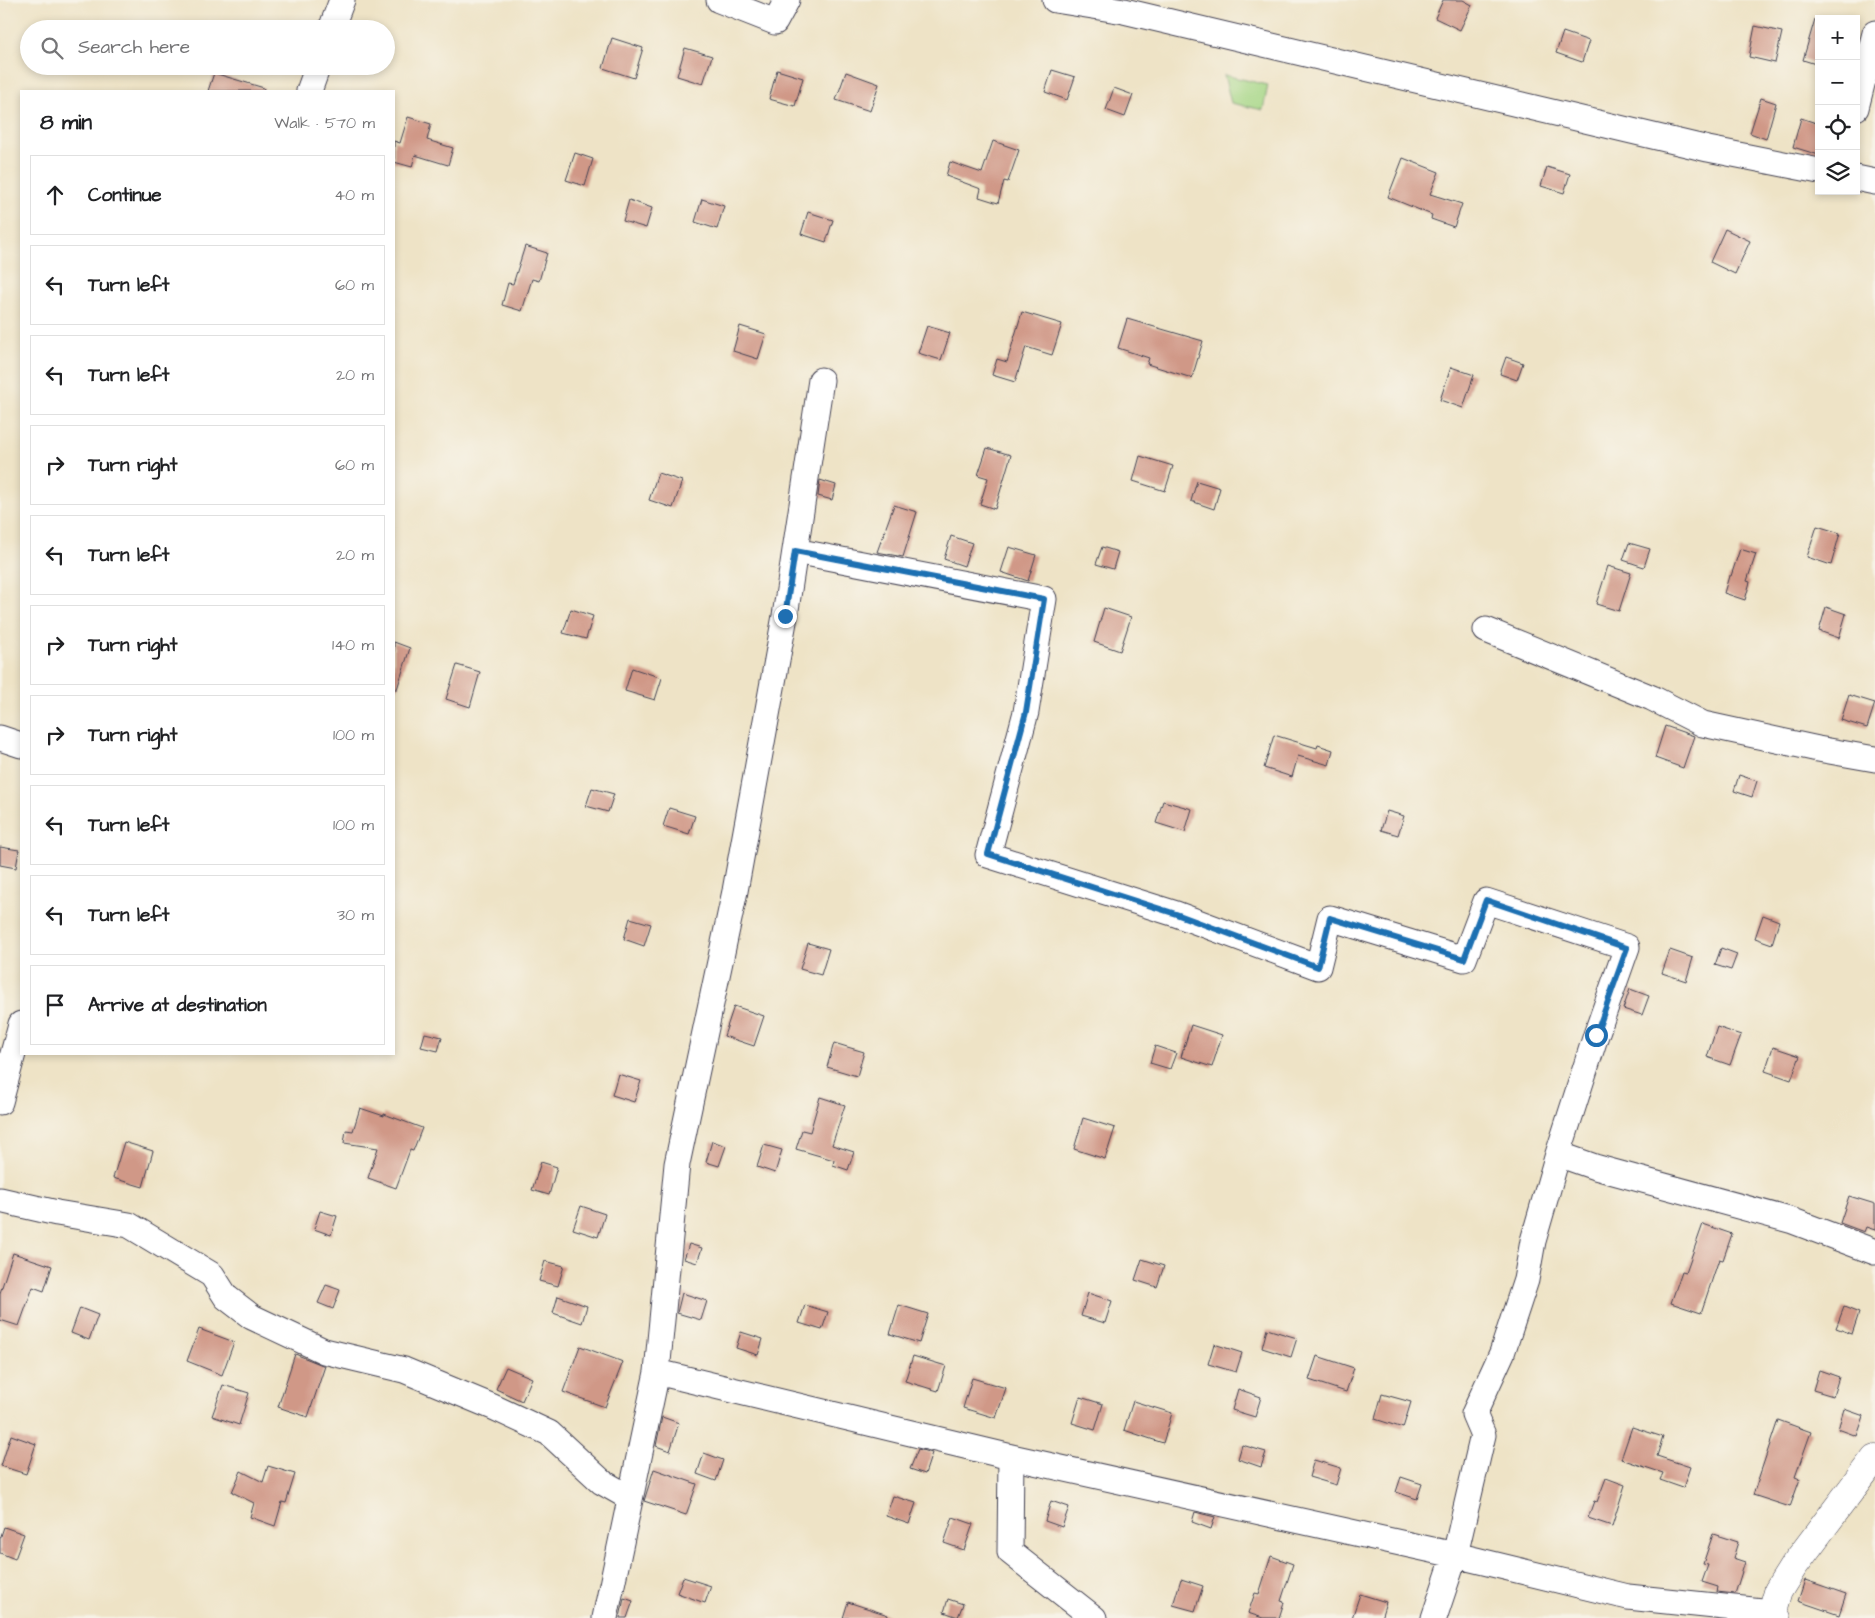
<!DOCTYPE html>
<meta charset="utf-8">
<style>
:root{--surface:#fff;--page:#f2f2f2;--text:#202124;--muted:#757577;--line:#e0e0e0}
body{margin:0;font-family:"Architects Daughter",sans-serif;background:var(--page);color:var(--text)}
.controls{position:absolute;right:15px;top:15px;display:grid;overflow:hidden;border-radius:0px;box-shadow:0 2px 8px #0003}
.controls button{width:45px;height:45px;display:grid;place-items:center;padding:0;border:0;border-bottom:1px solid var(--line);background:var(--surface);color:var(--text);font:25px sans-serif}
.stop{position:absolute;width:15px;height:15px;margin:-11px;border:4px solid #1f6fb2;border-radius:50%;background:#fff}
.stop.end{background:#1f6fb2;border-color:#fff;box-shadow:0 1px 5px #0008}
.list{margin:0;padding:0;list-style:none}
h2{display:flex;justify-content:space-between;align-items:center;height:65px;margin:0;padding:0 20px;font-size:21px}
h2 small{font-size:16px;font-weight:400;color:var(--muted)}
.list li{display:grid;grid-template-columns:32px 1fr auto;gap:15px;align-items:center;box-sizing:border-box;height:80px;margin:0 10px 10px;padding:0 10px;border:1px solid var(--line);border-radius:0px}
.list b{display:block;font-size:19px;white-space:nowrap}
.list em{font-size:16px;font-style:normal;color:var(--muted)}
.icon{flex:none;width:28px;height:28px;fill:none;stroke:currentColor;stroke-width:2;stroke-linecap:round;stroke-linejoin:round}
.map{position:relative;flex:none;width:1875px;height:1618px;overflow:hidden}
.search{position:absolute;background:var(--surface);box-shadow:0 2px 8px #0003;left:20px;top:20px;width:375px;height:55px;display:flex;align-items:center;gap:12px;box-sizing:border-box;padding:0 18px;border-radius:28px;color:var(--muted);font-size:19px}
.panel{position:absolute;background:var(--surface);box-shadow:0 2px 8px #0003;left:20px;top:90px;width:375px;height:965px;border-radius:0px}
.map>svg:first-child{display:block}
.green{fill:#a4d684;stroke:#637c60}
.building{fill:#d09887}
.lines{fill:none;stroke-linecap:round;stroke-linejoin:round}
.minor-casing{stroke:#413f50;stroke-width:27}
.major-casing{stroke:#413f50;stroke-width:29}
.minor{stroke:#fff;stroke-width:25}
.major{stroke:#fff;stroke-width:28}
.route{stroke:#1f6fb2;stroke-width:6}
</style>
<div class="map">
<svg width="1875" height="1618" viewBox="0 0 1875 1618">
<rect width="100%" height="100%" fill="#f7f3e8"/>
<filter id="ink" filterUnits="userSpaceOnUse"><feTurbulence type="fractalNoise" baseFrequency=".02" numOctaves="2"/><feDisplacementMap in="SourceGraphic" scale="10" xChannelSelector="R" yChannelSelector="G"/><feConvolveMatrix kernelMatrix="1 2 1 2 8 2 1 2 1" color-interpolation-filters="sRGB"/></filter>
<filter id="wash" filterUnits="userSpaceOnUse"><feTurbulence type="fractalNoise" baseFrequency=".0096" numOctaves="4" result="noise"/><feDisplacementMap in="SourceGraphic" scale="20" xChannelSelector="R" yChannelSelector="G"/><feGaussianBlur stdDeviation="1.12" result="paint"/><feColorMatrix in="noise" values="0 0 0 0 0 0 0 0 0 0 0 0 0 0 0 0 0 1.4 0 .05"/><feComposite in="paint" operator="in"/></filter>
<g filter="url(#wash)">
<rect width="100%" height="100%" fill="#eee3c6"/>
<path class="green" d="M1224 75 1268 85 1263 110 1231 103Z"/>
<g id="blocks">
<path class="building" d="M1443 0H1463L1472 5 1460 30 1435 18Z
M1815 19 1819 20V65L1803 60Z
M1755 26 1782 32 1775 63 1749 57Z
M1563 32 1589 41 1582 62 1556 53Z
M612 38 643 48 634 78 603 68Z
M685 48 712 56 703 84 677 76Z
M777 70 803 78 795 106 769 99Z
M1052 70 1075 77 1067 100 1045 92Z
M846 72 879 84 870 111 836 100Z
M214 73 264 88 263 91H208Z
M1114 88 1133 95 1125 117 1106 110Z
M1761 98 1776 103 1766 139 1750 133Z
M408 117 431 124 427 140 453 148 448 165 415 155 412 167 394 162V141L400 143Z
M1801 118 1819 124V155L1793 147Z
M993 141 1019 150 1008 182 1004 181 998 203 979 197 981 189 946 176 950 162 982 173Z
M575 153 593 159 585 186 566 180Z
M1403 158 1439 172 1430 194 1462 204 1454 227 1431 219 1432 215 1388 197Z
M1547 167 1570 174 1564 193 1541 186Z
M702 199 724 206 717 229 695 222Z
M629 200 652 208 646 228 623 221Z
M808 212 833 220 826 242 801 234Z
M1725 229 1750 241 1735 274 1710 262Z
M525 246 547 253 539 281 532 279 522 311 502 305 508 283 513 284Z
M1022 312 1062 324 1052 355 1026 347 1015 382 992 375 997 359 1007 362Z
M1127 319 1203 341 1192 378 1147 364 1149 358 1118 348Z
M740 326 766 334 758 359 733 351Z
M927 326 950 333 941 360 918 353Z
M1506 357 1523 363 1517 380 1500 374Z
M1451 367 1474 375 1463 408 1440 400Z
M987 448 1011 455 995 509 980 504 988 478 978 475Z
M1140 456 1173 466 1165 491 1133 481Z
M658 473 682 481 673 508 649 500Z
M820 480 836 485 832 500 818 496Z
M1197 481 1220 488 1214 509 1191 501Z
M894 505 917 512 903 557 877 552Z
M1817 526 1840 533 1831 565 1807 557Z
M951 536 972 543 964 566 944 559Z
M1629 543 1650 549 1644 567 1623 560Z
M1009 547 1036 555 1028 581 1001 572Z
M1102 547 1118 552 1113 569 1096 564Z
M1740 549 1756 554 1747 581 1750 582 1745 600 1724 593 1729 576H1731Z
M1608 566 1631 573 1619 611 1596 604Z
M1826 607 1846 614 1839 638 1819 631Z
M1104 608 1131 617 1120 651 1094 642Z
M571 609 593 616 586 639 563 633Z
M394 642 410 648 397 689H394Z
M457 665 480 672 470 707 446 699Z
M632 668 662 678 655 700 625 691Z
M1849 695 1875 703 1867 728 1841 720Z
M1665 726 1694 736 1683 768 1655 758Z
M1274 735 1317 748 1318 745 1333 750 1329 765 1298 756 1292 777 1264 768Z
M1739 775 1757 781 1752 797 1734 791Z
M592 788 614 794 608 812 586 806Z
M1163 801 1192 809 1185 832 1156 823Z
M669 808 695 816 689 834 663 826Z
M1387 811 1404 816 1398 835 1381 830Z
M0 847 19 850 16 868 0 865Z
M1763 915 1779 921 1772 944 1755 938Z
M630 918 651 924 644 946 624 939Z
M808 943 829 949 821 975 800 969Z
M1721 948 1737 954 1731 970 1715 965Z
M1670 950 1693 958 1686 981 1662 973Z
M1630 989 1649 996 1642 1015 1623 1009Z
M734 1006 764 1016 754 1046 724 1036Z
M1191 1025 1222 1035 1212 1067 1181 1057Z
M1717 1027 1741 1035 1730 1065 1707 1057Z
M425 1033 442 1037 438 1051 421 1047Z
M834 1043 864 1052 857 1076 827 1067Z
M1155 1046 1176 1053 1170 1069 1150 1063Z
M1773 1047 1800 1056 1791 1080 1765 1071Z
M618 1074 641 1081 634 1102 612 1095Z
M820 1097 845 1105 832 1145 854 1152 848 1170 833 1165 834 1160 796 1149 802 1130 810 1132Z
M360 1108 384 1116V1114L422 1128 413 1151 410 1150 396 1188 368 1178 378 1148 344 1143 346 1130 353 1131Z
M1083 1118 1115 1128 1105 1159 1074 1149Z
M712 1141 726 1146 719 1166 706 1162Z
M124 1142 153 1151 143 1187 113 1178Z
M764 1145 782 1150 775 1173 757 1167Z
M541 1162 557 1167 549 1195 532 1190Z
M1849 1196 1875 1204V1230L1866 1227 1864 1232 1840 1223Z
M581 1206 605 1214 598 1237 573 1229Z
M320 1211 337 1216 331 1235 314 1229Z
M1703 1224 1732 1234 1723 1260 1719 1259 1701 1313 1671 1303 1682 1271 1686 1272Z
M689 1244 702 1248 697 1263 684 1259Z
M13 1253 52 1266 44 1291 33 1287 19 1326 0 1320V1293Z
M1142 1259 1164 1266 1157 1287 1135 1280Z
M545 1261 564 1266 558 1286 539 1281Z
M326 1285 340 1290 333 1309 318 1303Z
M682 1293 707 1301 701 1320 677 1313Z
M1088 1293 1112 1301 1105 1323 1081 1316Z
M558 1296 587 1306 582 1323 553 1313Z
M805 1305 828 1312 822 1330 799 1323Z
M899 1305 928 1314 919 1343 890 1334Z
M1844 1307 1859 1313 1852 1334 1836 1328Z
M80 1308 98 1315 89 1340 71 1333Z
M199 1329 234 1342 222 1375 187 1361Z
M1267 1329 1297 1338 1291 1357 1262 1348Z
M741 1332 763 1339 758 1355 736 1348Z
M1214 1344 1242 1353 1236 1372 1208 1364Z
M580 1346 623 1362 605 1407 563 1392Z
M295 1354 325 1366 308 1417 278 1407Z
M913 1356 946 1366 938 1391 905 1381Z
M1317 1356 1354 1368 1346 1392 1309 1380Z
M506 1367 532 1378 522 1401 496 1389Z
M1819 1370 1839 1377 1833 1396 1813 1390Z
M972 1378 1006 1388 996 1418 963 1408Z
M223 1385 249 1393 239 1425 212 1416Z
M1238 1389 1261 1397 1255 1417 1232 1410Z
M1382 1394 1411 1402 1403 1428 1375 1419Z
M1080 1397 1103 1404 1095 1430 1072 1423Z
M1133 1401 1172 1413 1163 1443 1124 1430Z
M1844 1409 1864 1416 1857 1436 1838 1429Z
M662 1417 679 1423 670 1451 656 1446Z
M1778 1420 1811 1432 1795 1477 1800 1479 1790 1507 1753 1495Z
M1632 1427 1663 1437 1657 1456 1690 1467 1683 1488 1660 1480 1663 1473 1621 1459Z
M11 1435 36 1444 26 1474 1 1466Z
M1242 1445 1266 1452 1261 1467 1238 1459Z
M918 1449 932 1453 925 1474 910 1469Z
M704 1453 723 1460 716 1481 697 1474Z
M1314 1460 1341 1468 1336 1485 1309 1477Z
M268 1466 295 1474 286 1503 282 1502 275 1526 250 1517 254 1503 232 1492 241 1471 263 1482Z
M654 1469 697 1484 686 1515 644 1501Z
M1401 1477 1422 1484 1417 1499 1396 1492Z
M1606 1478 1625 1485 1612 1526 1588 1518 1594 1501 1597 1502Z
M893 1496 916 1503 909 1524 886 1516Z
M1051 1501 1069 1507 1062 1527 1045 1521Z
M1195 1512 1215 1517 1211 1529 1192 1522Z
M953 1517 973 1524 964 1550 944 1543Z
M4 1527 24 1534 15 1559 0 1553V1539Z
M1713 1534 1738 1542 1733 1558 1745 1562 1735 1594 1717 1592 1718 1587 1702 1582 1708 1565 1703 1564Z
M1271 1556 1293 1564 1281 1601 1284 1602 1279 1618H1263L1248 1613 1255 1593 1259 1594Z
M683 1577 711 1586 705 1603 677 1593Z
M1181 1579 1203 1586 1195 1611 1173 1605Z
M1805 1580 1846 1594 1839 1615 1798 1601Z
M1360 1594 1386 1602 1381 1618H1352Z
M624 1598 633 1601 627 1618H620Z
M948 1599 963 1604 958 1617 944 1612Z
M848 1602 888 1615 887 1618H843Z"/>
</g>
</g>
<g filter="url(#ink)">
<use href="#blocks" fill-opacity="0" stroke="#413f50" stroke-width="1"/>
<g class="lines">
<defs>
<path id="minor" d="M719 0 775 22 787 0
M1055 0 1124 11 1708 149 1819 171
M331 29 342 0
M309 91 318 66
M1856 108 1875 33
M1856 178 1875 182
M795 551 1044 599 1026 712 988 855 1176 914 1318 967 1330 918 1464 959 1486 901 1627 947 1596 1035 1558 1154
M1486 630 1652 698 1703 724 1818 749 1875 759
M0 738 21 745
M0 1102 21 1024
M0 1200 57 1213 129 1225 212 1275 226 1297 252 1317 324 1351 404 1370 493 1407 549 1433 602 1482 630 1498
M657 1372 677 1164 735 891 785 616 821 380
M1011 1457 1010 1552 1094 1618
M605 1618 657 1372 1011 1457 1455 1555 1628 1597 1772 1612
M1434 1618 1455 1555 1483 1435 1474 1414 1502 1353 1526 1280 1533 1241 1558 1154 1595 1167 1793 1221 1875 1252"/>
<path id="major" d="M1776 1618 1772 1612 1778 1591 1793 1567 1875 1458"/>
</defs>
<use href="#minor" class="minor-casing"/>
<use href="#major" class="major-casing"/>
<use href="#minor" class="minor"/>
<use href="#major" class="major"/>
</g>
</g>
<g class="lines" filter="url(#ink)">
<path class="route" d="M785 616 795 551 1044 599 1026 712 988 854 1176 914 1318 967 1330 918 1464 959 1486 900 1627 948 1596 1035"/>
</g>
</svg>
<div class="controls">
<button>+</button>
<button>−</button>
<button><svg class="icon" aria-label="locate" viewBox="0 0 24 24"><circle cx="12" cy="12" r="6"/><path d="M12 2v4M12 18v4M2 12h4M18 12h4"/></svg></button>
<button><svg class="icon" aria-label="layers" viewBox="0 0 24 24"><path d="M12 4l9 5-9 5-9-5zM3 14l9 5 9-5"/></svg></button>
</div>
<div class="stop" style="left:1596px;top:1035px"></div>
<div class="stop end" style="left:785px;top:616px"></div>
<div class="search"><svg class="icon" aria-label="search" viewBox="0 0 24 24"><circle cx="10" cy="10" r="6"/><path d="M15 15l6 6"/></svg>Search here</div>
<section class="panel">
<h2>8 min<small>Walk · 570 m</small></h2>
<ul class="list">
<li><svg class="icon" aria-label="ahead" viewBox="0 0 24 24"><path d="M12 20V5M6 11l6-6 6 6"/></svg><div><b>Continue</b></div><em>40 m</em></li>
<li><svg class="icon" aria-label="left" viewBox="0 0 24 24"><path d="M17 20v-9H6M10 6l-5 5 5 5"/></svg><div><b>Turn left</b></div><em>60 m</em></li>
<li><svg class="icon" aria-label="left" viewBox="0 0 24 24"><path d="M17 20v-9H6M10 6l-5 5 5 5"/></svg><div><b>Turn left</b></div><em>20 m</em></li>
<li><svg class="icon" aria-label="right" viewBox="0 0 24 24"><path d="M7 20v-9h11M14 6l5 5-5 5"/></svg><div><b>Turn right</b></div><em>60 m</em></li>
<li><svg class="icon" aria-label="left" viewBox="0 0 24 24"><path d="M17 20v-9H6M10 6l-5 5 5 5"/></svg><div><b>Turn left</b></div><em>20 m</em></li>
<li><svg class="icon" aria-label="right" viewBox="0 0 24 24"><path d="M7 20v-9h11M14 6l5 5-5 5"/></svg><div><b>Turn right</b></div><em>140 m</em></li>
<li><svg class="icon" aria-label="right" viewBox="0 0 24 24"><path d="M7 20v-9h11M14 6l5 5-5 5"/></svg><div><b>Turn right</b></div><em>100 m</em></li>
<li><svg class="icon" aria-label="left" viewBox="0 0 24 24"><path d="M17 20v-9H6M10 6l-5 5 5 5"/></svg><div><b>Turn left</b></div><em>100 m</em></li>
<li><svg class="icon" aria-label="left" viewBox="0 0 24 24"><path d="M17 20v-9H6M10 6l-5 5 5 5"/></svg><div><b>Turn left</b></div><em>30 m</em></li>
<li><svg class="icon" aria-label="arrive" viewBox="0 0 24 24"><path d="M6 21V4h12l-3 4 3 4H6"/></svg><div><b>Arrive at destination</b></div></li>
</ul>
</section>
</div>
